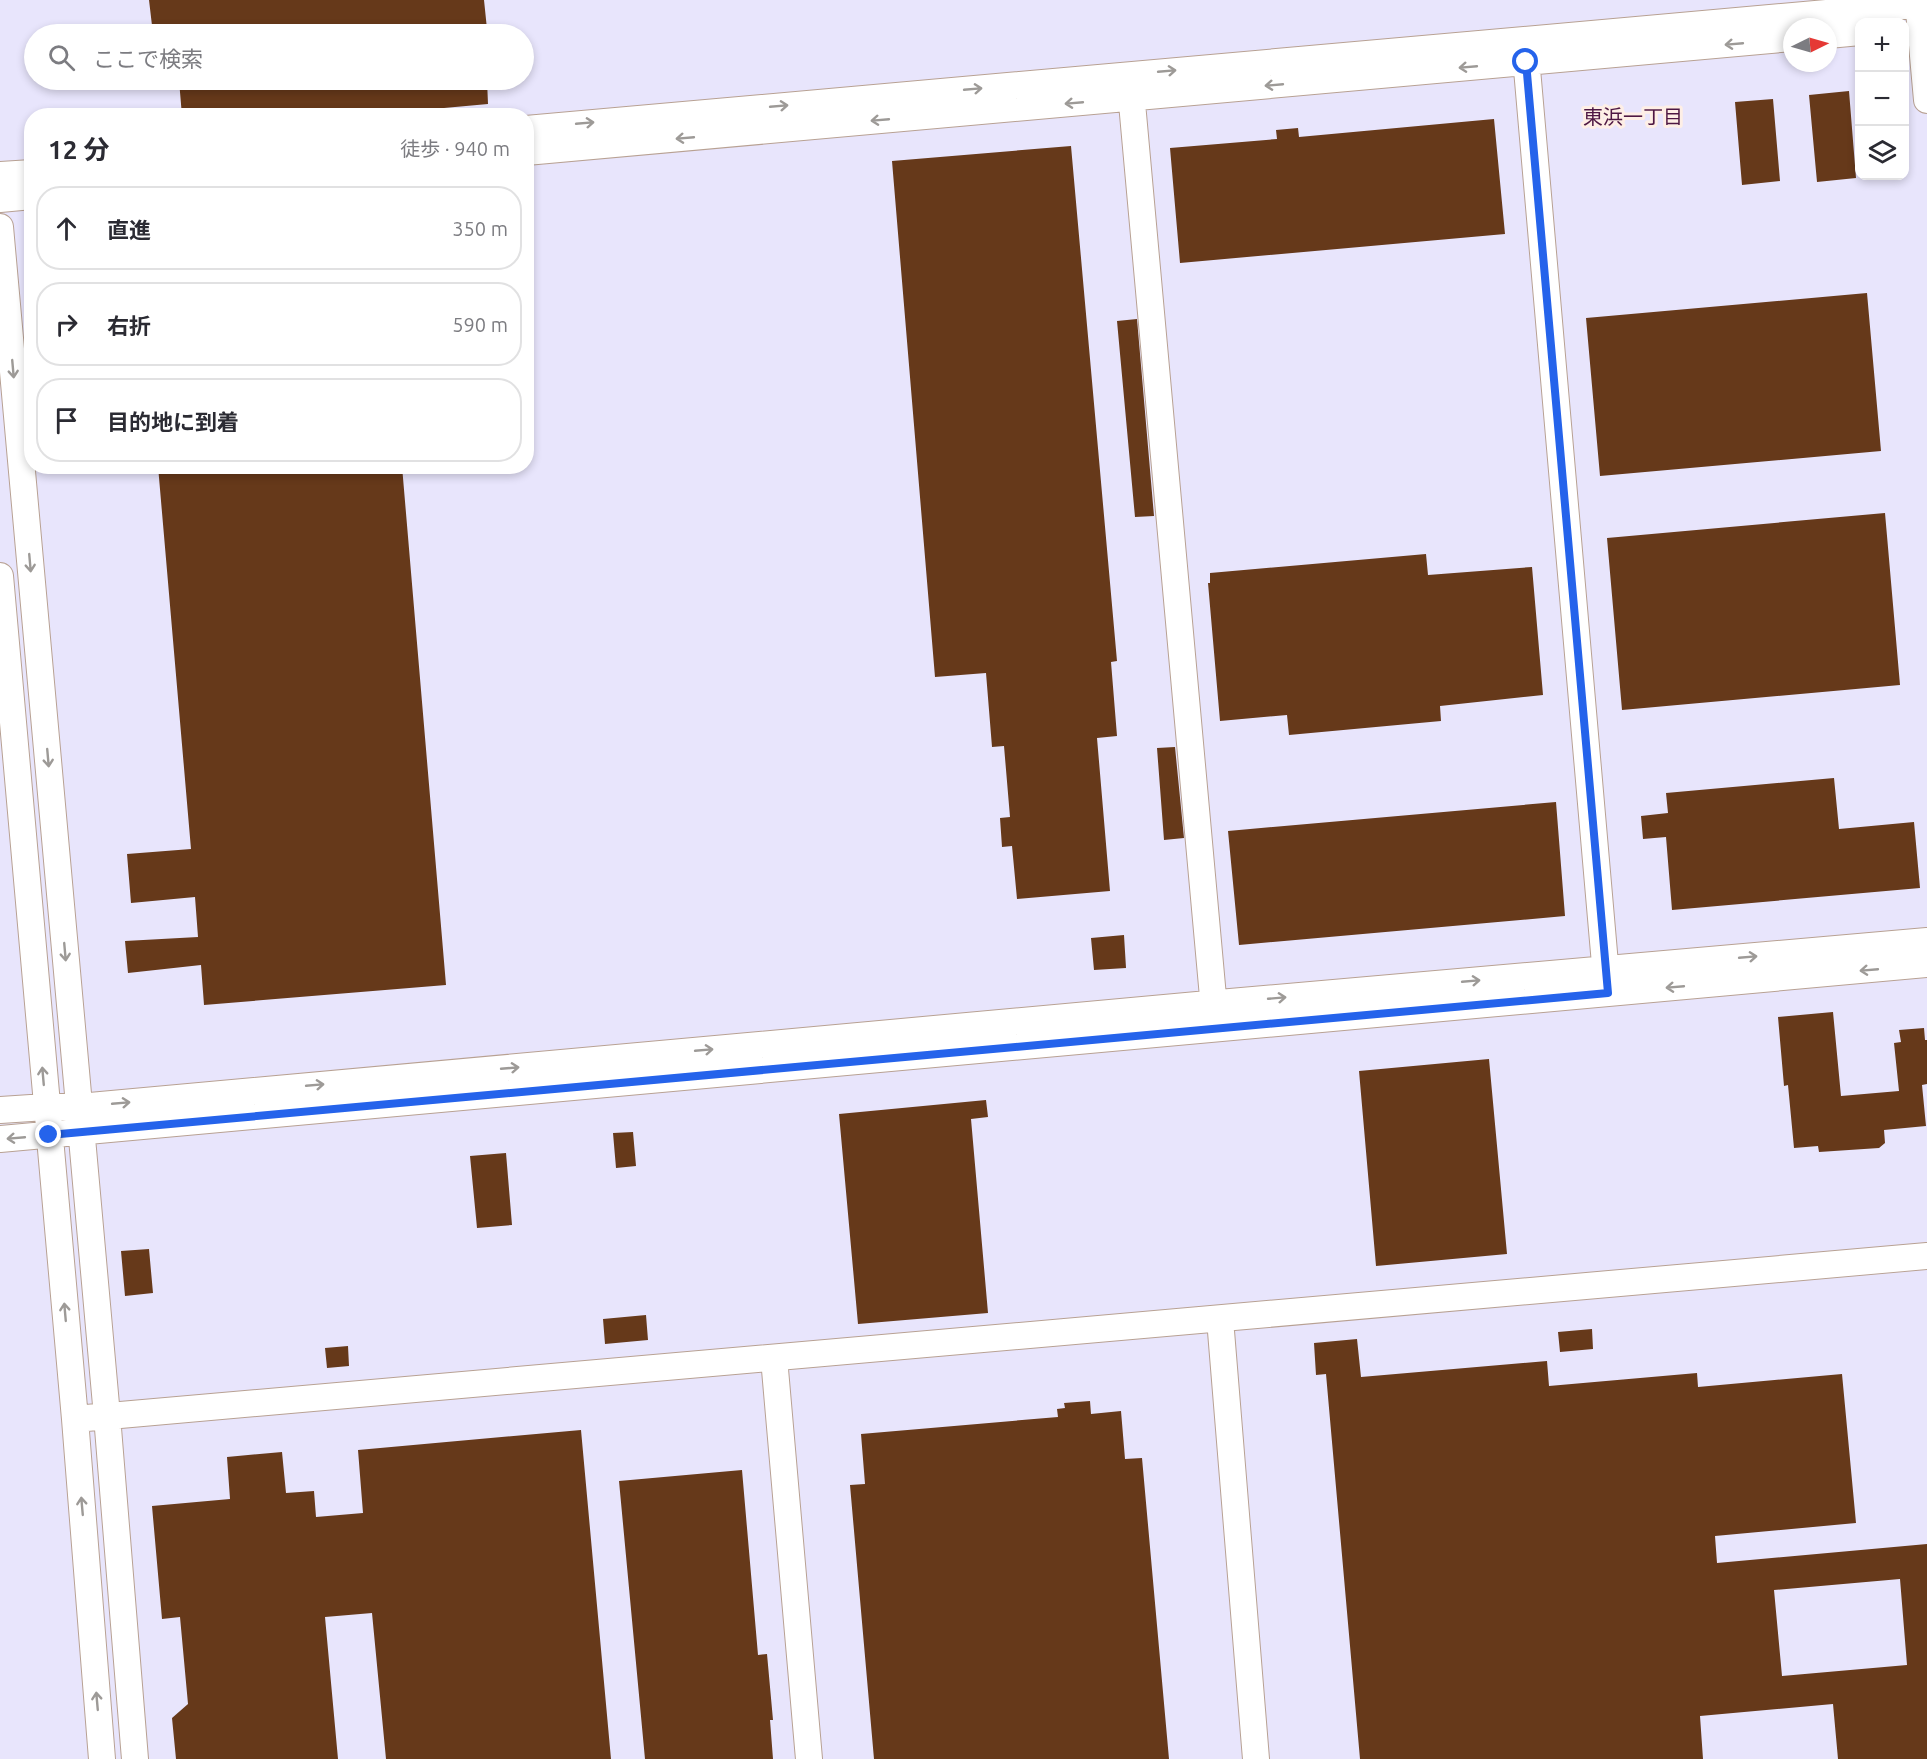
<!DOCTYPE html>
<html lang="ja">
<meta charset="utf-8">
<style>
:root{--surface:#fff;--page:#f7f7f7;--text:#2b2b33;--muted:#7c7c81;--line:#e1e1e2}
body{margin:0;font-family:Ubuntu,"Noto Sans JP",sans-serif;background:var(--page);color:var(--text)}
.controls{position:absolute;right:18px;top:18px;display:grid;overflow:hidden;border-radius:12px;box-shadow:0 3px 9px #0003}
.controls button{width:54px;height:54px;display:grid;place-items:center;padding:0;border:0;border-bottom:2px solid var(--line);background:var(--surface);color:var(--text);font:30px sans-serif}
.compass{position:absolute;left:1783px;top:18px;width:54px;height:54px;border-radius:50%;background:var(--surface);box-shadow:0 3px 9px #0003;rotate:85deg}
.stop{position:absolute;width:18px;height:18px;margin:-14px;border:4px solid #2563eb;border-radius:50%;background:#fff}
.stop.end{background:#2563eb;border-color:#fff;box-shadow:0 2px 6px #0008}
.list{margin:0;padding:0;list-style:none}
h2{display:flex;justify-content:space-between;align-items:center;height:78px;margin:0;padding:0 24px;font-size:26px}
h2 small{font-size:20px;font-weight:400;color:var(--muted)}
.list li{display:grid;grid-template-columns:39px 1fr auto;gap:18px;align-items:center;box-sizing:border-box;height:84px;margin:0 12px 12px;padding:0 12px;border:2px solid var(--line);border-radius:24px}
.list b{display:block;font-size:22px;white-space:nowrap}
.list em{font-size:20px;font-style:normal;color:var(--muted)}
.icon{flex:none;width:33px;height:33px;fill:none;stroke:currentColor;stroke-width:2;stroke-linecap:round;stroke-linejoin:round}
.map{position:relative;flex:none;width:1927px;height:1759px;overflow:hidden}
.search{position:absolute;background:var(--surface);box-shadow:0 3px 9px #0003;left:24px;top:24px;width:510px;height:66px;display:flex;align-items:center;gap:15px;box-sizing:border-box;padding:0 21px;border-radius:33px;color:var(--muted);font-size:22px}
.panel{position:absolute;background:var(--surface);box-shadow:0 3px 9px #0003;left:24px;top:108px;width:510px;height:366px;border-radius:24px}
.map>svg:first-child{display:block}
.industrial{fill:#e8e5fc;fill-rule:evenodd}
.building{fill:#66391a;fill-rule:evenodd}
.lines{fill:none;stroke-linecap:round;stroke-linejoin:round}
.minor-casing{stroke:#b8a193;stroke-width:28}
.minor{stroke:#fff;stroke-width:26}
.oneway{stroke:#9d9a97}
.route{stroke:#2563eb;stroke-width:8}
.labels{text-anchor:middle;dominant-baseline:central;stroke-width:6;stroke-linejoin:round;paint-order:stroke}
.neighbourhood-label{font-size:20px;fill:#4e1743;stroke:#feefe6}
</style>
<div class="map">
<svg width="1927" height="1759" viewBox="0 0 1927 1759">
<rect width="100%" height="100%" fill="#feefe6"/>
<path class="industrial" d="M0 0H1927V1759H0ZM1860 22H1904V176H1860ZM1792 27H1828V63H1792ZM34 34H524V80H34ZM32 116H526V466H32Z"/>
<path class="building" d="M149 0H484L487 29H482V34H153Z
M179 80H487L488 104 356 116H182Z
M1849 91 1856 178 1817 182 1809 95Z
M1773 99 1780 181 1742 185 1735 102Z
M1494 119 1505 234 1180 263 1170 148 1277 139 1276 130 1298 128 1299 137Z
M1071 146 1117 661 1111 662 1117 736 1097 738 1110 891 1017 899 1012 846 1002 847 1000 818 1010 817 1004 746 992 747 986 673 935 677 892 161Z
M1867 293 1881 451 1600 476 1586 318Z
M1137 319 1154 516 1135 517 1117 321Z
M158 466H402L446 985 204 1005 201 965 128 973 125 941 198 937 195 897 131 903 127 854 191 849Z
M1885 513 1900 685 1622 710 1607 538Z
M1426 554 1428 575 1532 567 1543 695 1440 706 1441 721 1289 735 1287 715 1220 721 1208 583H1210V573Z
M1175 747 1184 838 1164 840 1157 748Z
M1834 778 1839 829 1914 822 1920 888 1672 910 1666 837 1643 839 1641 816 1668 813 1666 793Z
M1556 802 1565 916 1239 945 1228 831Z
M1124 935 1126 968 1094 970 1091 938Z
M1833 1012 1841 1096 1899 1091 1894 1043 1901 1042 1899 1030 1924 1028 1925 1040H1927V1084L1922 1085 1926 1126 1884 1130 1885 1143 1879 1148 1819 1152 1818 1146 1794 1148 1788 1085 1784 1086 1778 1017Z
M1489 1059 1507 1254 1376 1266 1359 1071Z
M986 1100 988 1117 971 1119 988 1313 858 1324 839 1114Z
M633 1132 636 1166 616 1168 613 1133Z
M506 1153 512 1225 477 1228 470 1156Z
M149 1249 153 1293 125 1296 121 1251Z
M646 1315 648 1340 605 1344 603 1319Z
M1592 1329 1593 1349 1560 1352 1558 1332Z
M1357 1339 1361 1377 1547 1361 1549 1386 1697 1373 1698 1387 1842 1374 1856 1523 1715 1536 1717 1563 1927 1544V1759H1838L1833 1704 1700 1716 1703 1759H1360L1326 1374 1316 1375 1314 1343ZM1900 1579 1907 1665 1782 1676 1774 1590Z
M348 1346 349 1366 327 1368 325 1348Z
M1090 1401 1091 1414 1121 1411 1125 1459 1142 1458 1169 1759H874L850 1485 865 1484 861 1434 1058 1417 1057 1409 1065 1408 1064 1403Z
M581 1430 611 1759H386L372 1613 325 1617 338 1759H176L172 1718 188 1704 180 1617 162 1619 152 1506 230 1499 227 1457 282 1452 286 1493 314 1491 316 1517 363 1513 358 1450Z
M742 1470 758 1655 767 1654 773 1720H770L773 1759H645L619 1481Z"/>
<g class="lines">
<defs>
<path id="minor" d="M1918 0 1927 100
M1828 35 1860 32
M1525 46 1607 987
M1130 81 1215 1019
M526 129 1927 4
M526 152 1792 38
M0 175 32 173
M0 199 32 196
M0 227 107 1416 135 1759
M0 576 75 1419 102 1759
M0 1110 46 1107H79L1219 1003 1927 941
M0 1139 1927 964
M1220 1319 1256 1759
M774 1358 809 1759
M75 1419 1927 1256"/>
</defs>
<use href="#minor" class="minor-casing"/>
<use href="#minor" class="minor"/>
</g>
<defs><path id="oneway-shaft" d="M-6 0H5M1.5-3L5.5 0L1.5 3" fill="none" stroke-width="1.6" stroke-linecap="round" stroke-linejoin="round" transform="scale(1.5)"/></defs>
<g class="oneway">
<use href="#oneway-shaft" transform="translate(1734 44) rotate(175)"/>
<use href="#oneway-shaft" transform="translate(1468 67) rotate(175)"/>
<use href="#oneway-shaft" transform="translate(1167 71) rotate(-5)"/>
<use href="#oneway-shaft" transform="translate(1274 85) rotate(175)"/>
<use href="#oneway-shaft" transform="translate(973 89) rotate(-5)"/>
<use href="#oneway-shaft" transform="translate(1074 103) rotate(175)"/>
<use href="#oneway-shaft" transform="translate(779 106) rotate(-5)"/>
<use href="#oneway-shaft" transform="translate(880 120) rotate(175)"/>
<use href="#oneway-shaft" transform="translate(585 123) rotate(-5)"/>
<use href="#oneway-shaft" transform="translate(685 138) rotate(175)"/>
<use href="#oneway-shaft" transform="translate(13 369) rotate(85)"/>
<use href="#oneway-shaft" transform="translate(30 563) rotate(85)"/>
<use href="#oneway-shaft" transform="translate(48 758) rotate(85)"/>
<use href="#oneway-shaft" transform="translate(65 952) rotate(85)"/>
<use href="#oneway-shaft" transform="translate(1748 957) rotate(-5)"/>
<use href="#oneway-shaft" transform="translate(1869 970) rotate(175)"/>
<use href="#oneway-shaft" transform="translate(1471 981) rotate(-5)"/>
<use href="#oneway-shaft" transform="translate(1675 987) rotate(175)"/>
<use href="#oneway-shaft" transform="translate(1277 998) rotate(-5)"/>
<use href="#oneway-shaft" transform="translate(704 1050) rotate(-5)"/>
<use href="#oneway-shaft" transform="translate(510 1068) rotate(-5)"/>
<use href="#oneway-shaft" transform="translate(43 1076) rotate(-95)"/>
<use href="#oneway-shaft" transform="translate(315 1085) rotate(-5)"/>
<use href="#oneway-shaft" transform="translate(121 1103) rotate(-5)"/>
<use href="#oneway-shaft" transform="translate(16 1138) rotate(175)"/>
<use href="#oneway-shaft" transform="translate(65 1312) rotate(-95)"/>
<use href="#oneway-shaft" transform="translate(82 1506) rotate(-95)"/>
<use href="#oneway-shaft" transform="translate(97 1701) rotate(-95)"/>
</g>
<g class="lines">
<path class="route" d="M49 1135 1608 993 1526 62"/>
</g>
<g class="labels">
<g class="neighbourhood-label">
<text x="1633" y="116">東浜一丁目</text>
</g>
</g>
</svg>
<div class="controls">
<button>+</button>
<button>−</button>
<button><svg class="icon" aria-label="layers" viewBox="0 0 24 24"><path d="M12 4l9 5-9 5-9-5zM3 14l9 5 9-5"/></svg></button>
</div>
<svg class="compass" viewBox="-18 -18 36 36"><path d="M0-13l5 13h-10z" fill="#e53935"/><path d="M0 13l5-13h-10z" fill="#7c7c81"/></svg>
<div class="stop" style="left:1526px;top:62px"></div>
<div class="stop end" style="left:49px;top:1135px"></div>
<div class="search"><svg class="icon" aria-label="search" viewBox="0 0 24 24"><circle cx="10" cy="10" r="6"/><path d="M15 15l6 6"/></svg>ここで検索</div>
<section class="panel">
<h2>12 分<small>徒歩 · 940 m</small></h2>
<ul class="list">
<li><svg class="icon" aria-label="ahead" viewBox="0 0 24 24"><path d="M12 20V5M6 11l6-6 6 6"/></svg><div><b>直進</b></div><em>350 m</em></li>
<li><svg class="icon" aria-label="right" viewBox="0 0 24 24"><path d="M7 20v-9h11M14 6l5 5-5 5"/></svg><div><b>右折</b></div><em>590 m</em></li>
<li><svg class="icon" aria-label="arrive" viewBox="0 0 24 24"><path d="M6 21V4h12l-3 4 3 4H6"/></svg><div><b>目的地に到着</b></div></li>
</ul>
</section>
</div>
